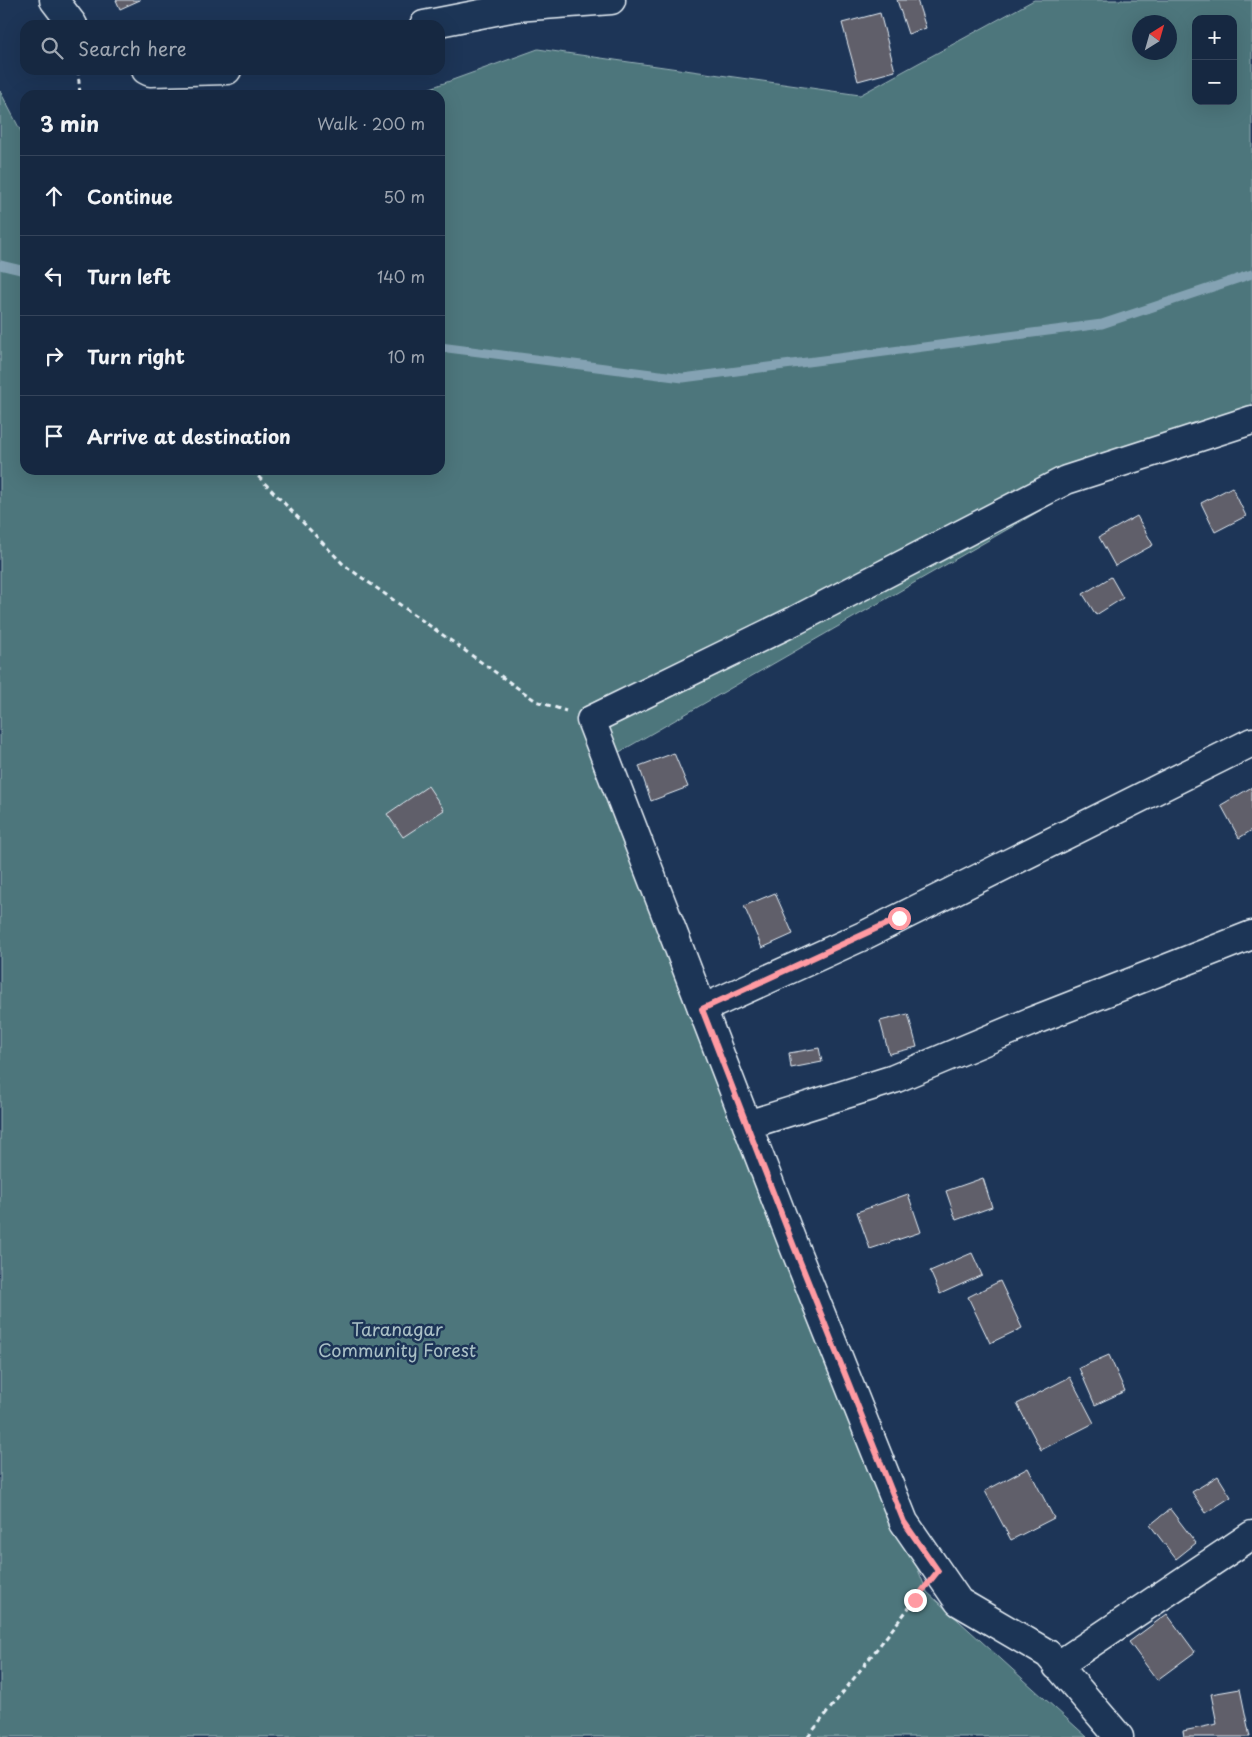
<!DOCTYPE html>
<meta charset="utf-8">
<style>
:root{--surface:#162841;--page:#23344c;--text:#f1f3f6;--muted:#9ea6b1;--line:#35445a}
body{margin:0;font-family:"Playpen Sans",sans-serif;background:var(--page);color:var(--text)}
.controls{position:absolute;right:15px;top:15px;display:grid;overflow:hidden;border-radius:10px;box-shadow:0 5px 20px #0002}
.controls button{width:45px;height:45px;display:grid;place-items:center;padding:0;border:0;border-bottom:1px solid var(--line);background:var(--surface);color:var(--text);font:25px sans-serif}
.compass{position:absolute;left:1132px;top:15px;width:45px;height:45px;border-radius:50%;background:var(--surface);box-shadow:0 5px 20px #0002;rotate:37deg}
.stop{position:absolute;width:15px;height:15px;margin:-11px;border:4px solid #ff9aa2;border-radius:50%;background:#fff}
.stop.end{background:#ff9aa2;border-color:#fff;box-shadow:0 1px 5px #0008}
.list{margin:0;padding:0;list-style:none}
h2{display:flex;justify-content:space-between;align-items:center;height:65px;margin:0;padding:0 20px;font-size:21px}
h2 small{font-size:16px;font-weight:400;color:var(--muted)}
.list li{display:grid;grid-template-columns:32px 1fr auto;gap:15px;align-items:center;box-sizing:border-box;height:80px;padding:0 20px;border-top:1px solid var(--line)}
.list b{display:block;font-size:19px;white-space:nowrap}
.list em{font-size:16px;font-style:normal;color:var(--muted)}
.icon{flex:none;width:28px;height:28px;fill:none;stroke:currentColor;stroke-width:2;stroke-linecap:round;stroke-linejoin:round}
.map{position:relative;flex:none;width:1252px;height:1737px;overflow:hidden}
.search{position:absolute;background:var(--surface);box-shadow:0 5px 20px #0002;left:20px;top:20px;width:425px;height:55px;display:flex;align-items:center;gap:12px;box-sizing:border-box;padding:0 18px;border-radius:15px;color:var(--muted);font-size:19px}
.panel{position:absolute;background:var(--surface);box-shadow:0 5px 20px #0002;left:20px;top:90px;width:425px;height:385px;border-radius:15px}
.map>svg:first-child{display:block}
.green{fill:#4d767b;stroke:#9ab4ba;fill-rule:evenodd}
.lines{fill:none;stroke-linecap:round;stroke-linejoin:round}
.stream{stroke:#84a2b3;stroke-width:9}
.building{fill:#605e6b;stroke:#e8f1f8}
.minor-casing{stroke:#e8f1f8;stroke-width:31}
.path{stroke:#e8f1f8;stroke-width:3;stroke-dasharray:5 4;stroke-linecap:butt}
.minor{stroke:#1d3557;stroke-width:28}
.route{stroke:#ff9aa2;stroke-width:6}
.labels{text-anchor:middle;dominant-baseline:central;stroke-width:5;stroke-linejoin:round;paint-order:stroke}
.park-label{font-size:18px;fill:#aac0c6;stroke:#1d3557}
</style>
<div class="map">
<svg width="1252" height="1737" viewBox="0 0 1252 1737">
<rect width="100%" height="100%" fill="#1d3557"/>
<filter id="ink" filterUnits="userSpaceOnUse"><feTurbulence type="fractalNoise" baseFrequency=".02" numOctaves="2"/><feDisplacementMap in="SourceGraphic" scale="10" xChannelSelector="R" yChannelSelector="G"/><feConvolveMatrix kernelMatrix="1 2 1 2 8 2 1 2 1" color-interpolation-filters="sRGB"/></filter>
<g filter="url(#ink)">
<path class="green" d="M1034 0H1252V420L1156 444 595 766 927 1592 1087 1737H0V91L25 139V470H440V95H411L538 49 860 95ZM1196 19H1233V101H1196ZM1140 22H1170V52H1140Z"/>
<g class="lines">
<path class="stream" d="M0 265 25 271
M440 347 683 378 1102 324 1252 274"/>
</g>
<path class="building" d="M116 0H140L120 9Z
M897 0H917L926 28 908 34Z
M880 13 895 71 858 81 842 23Z
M1232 487 1246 516 1215 532 1201 503Z
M1137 516 1153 545 1115 566 1099 537Z
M1111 577 1123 598 1096 615 1083 594Z
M674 753 688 787 651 801 639 766Z
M428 786 444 810 403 837 387 814Z
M1252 787V830L1239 838 1221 805Z
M775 893 793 934 762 948 744 906Z
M908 1014 917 1047 889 1054 880 1021Z
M819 1048 822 1062 791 1068 789 1053Z
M983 1178 992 1207 956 1220 946 1191Z
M908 1194 921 1232 870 1249 857 1212Z
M972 1253 982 1275 940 1294 930 1271Z
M1000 1281 1022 1328 990 1343 968 1297Z
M1109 1355 1125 1391 1095 1405 1079 1368Z
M1070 1377 1094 1423 1041 1450 1017 1404Z
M1028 1468 1054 1518 1011 1540 985 1491Z
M1218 1476 1231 1497 1206 1513 1192 1492Z
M1170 1509 1196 1543 1176 1559 1150 1525Z
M1167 1614 1195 1652 1157 1680 1129 1642Z
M1240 1689 1250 1737H1184L1183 1731 1217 1724 1211 1694Z"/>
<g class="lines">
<defs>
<path id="minor" d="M54 0 73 25
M424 25 516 7 611 0
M146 70 150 72 227 70
M702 1009 863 936 1252 742
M747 1125 894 1079 1030 1022 1252 935
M1057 1666 1252 1535
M1119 1737 1048 1654 959 1602 904 1522 793 1244 591 720 796 620 1066 480 1252 420"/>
</defs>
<use href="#minor" class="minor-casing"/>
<path class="path" d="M78 70 80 95
M252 470 344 565 536 701 566 711
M808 1737 919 1595"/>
<use href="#minor" class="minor"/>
</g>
</g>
<g class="lines" filter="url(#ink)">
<path class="route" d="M899 918 702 1009 793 1244 904 1522 938 1571 915 1600"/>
</g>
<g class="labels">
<g class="park-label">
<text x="397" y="1328">Taranagar<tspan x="397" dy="21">Community Forest</tspan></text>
</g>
</g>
</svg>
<div class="controls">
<button>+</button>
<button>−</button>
</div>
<svg class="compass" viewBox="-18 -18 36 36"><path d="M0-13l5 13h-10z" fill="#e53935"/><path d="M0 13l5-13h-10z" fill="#9ea6b1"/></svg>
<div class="stop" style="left:899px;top:918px"></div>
<div class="stop end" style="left:915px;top:1600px"></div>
<div class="search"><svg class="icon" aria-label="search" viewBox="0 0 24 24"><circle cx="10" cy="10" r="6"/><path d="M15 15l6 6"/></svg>Search here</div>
<section class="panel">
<h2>3 min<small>Walk · 200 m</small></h2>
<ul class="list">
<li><svg class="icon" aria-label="ahead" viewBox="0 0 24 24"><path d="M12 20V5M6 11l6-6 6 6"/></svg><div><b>Continue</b></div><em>50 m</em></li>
<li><svg class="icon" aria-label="left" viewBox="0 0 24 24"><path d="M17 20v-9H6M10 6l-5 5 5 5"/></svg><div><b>Turn left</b></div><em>140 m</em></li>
<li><svg class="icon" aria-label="right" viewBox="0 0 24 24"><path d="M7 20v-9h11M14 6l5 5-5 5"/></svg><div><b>Turn right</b></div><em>10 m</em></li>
<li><svg class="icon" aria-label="arrive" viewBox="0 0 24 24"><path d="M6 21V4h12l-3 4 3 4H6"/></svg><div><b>Arrive at destination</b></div></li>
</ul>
</section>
</div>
